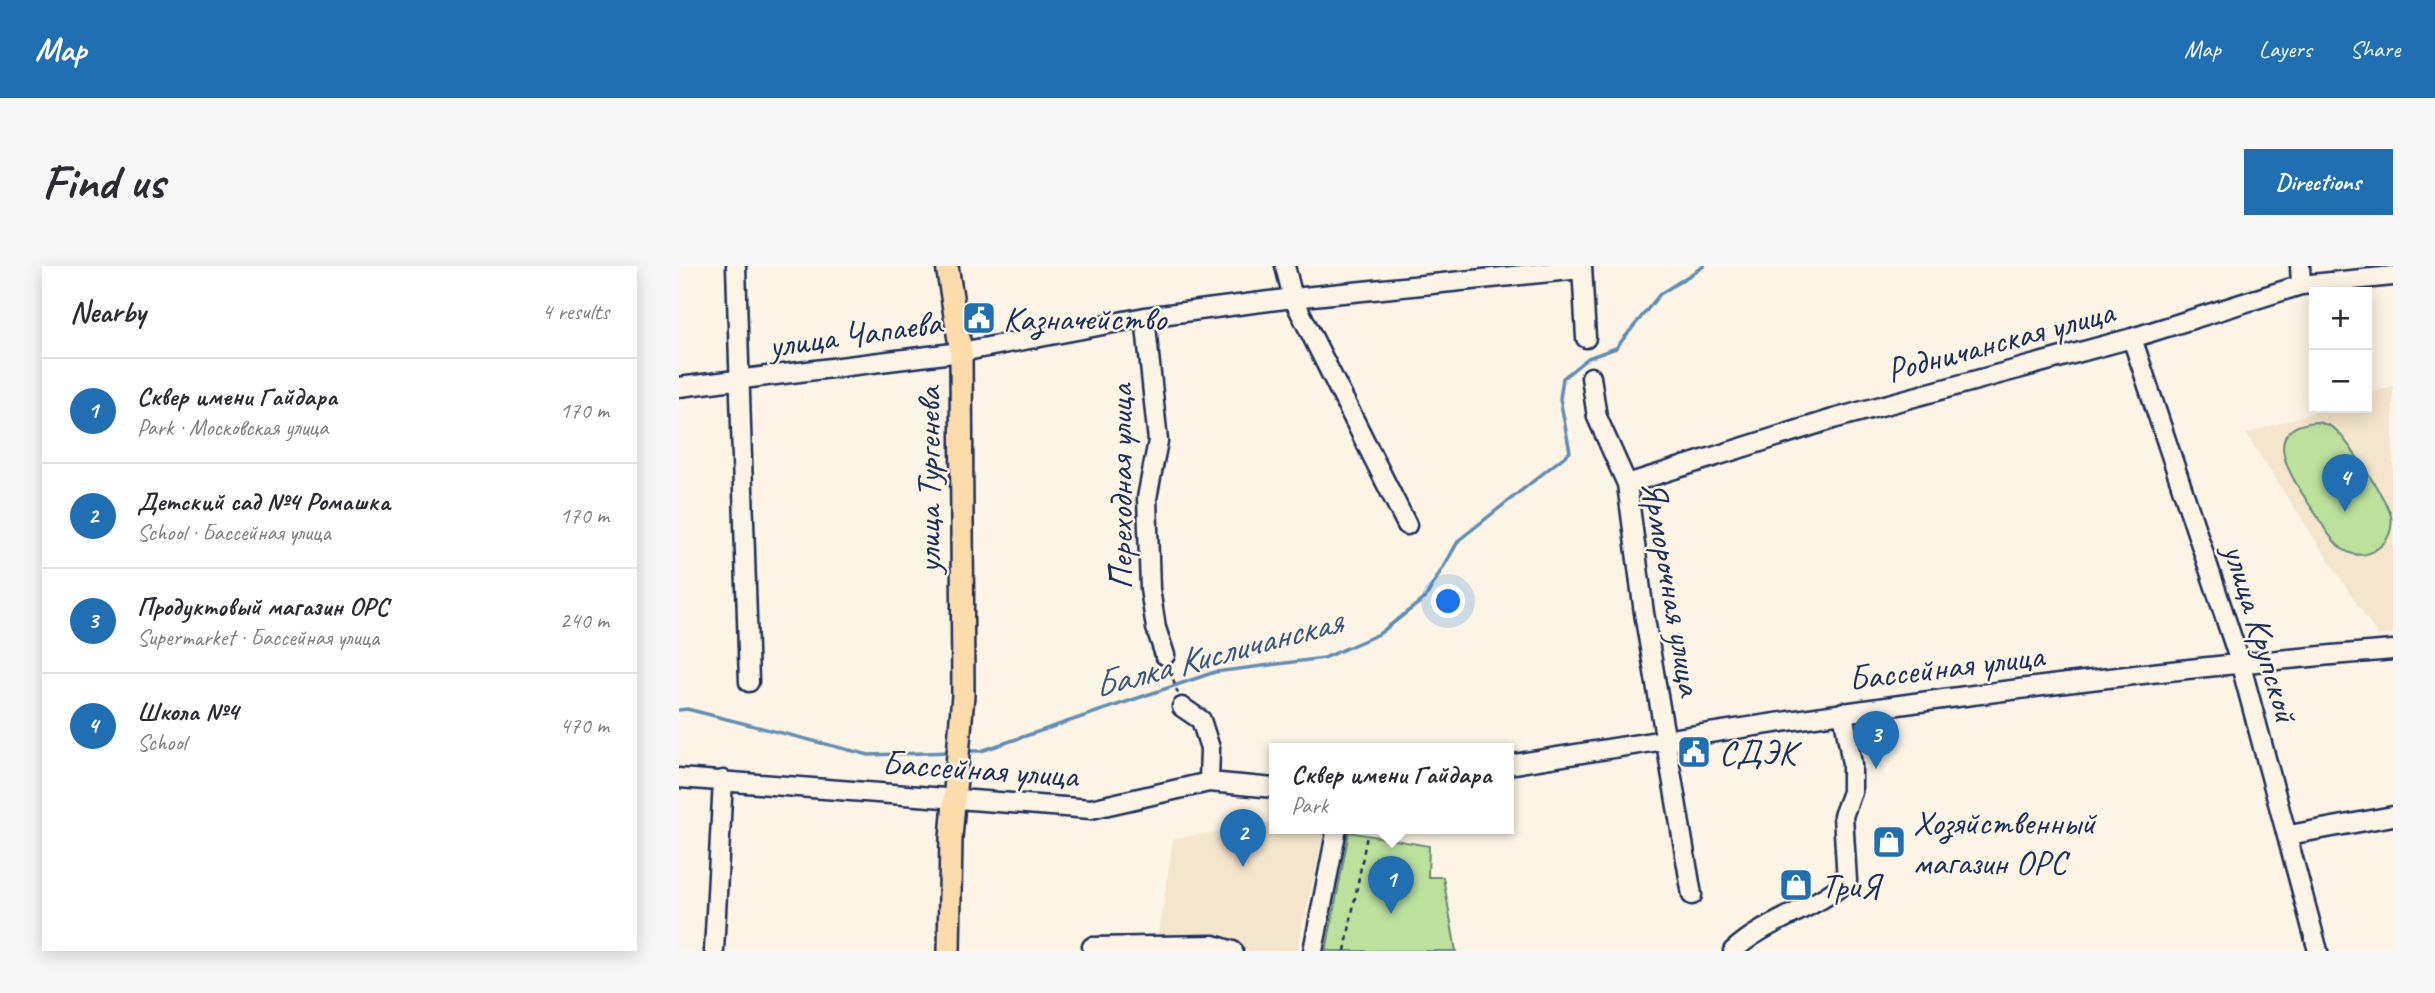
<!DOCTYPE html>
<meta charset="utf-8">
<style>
:root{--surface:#fff;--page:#f7f7f7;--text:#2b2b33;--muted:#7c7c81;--line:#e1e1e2;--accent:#1f6fb2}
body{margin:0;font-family:Caveat,sans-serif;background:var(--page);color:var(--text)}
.controls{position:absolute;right:21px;top:21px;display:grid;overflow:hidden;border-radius:0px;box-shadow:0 4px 18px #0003}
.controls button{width:63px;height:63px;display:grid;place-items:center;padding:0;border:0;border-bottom:2px solid var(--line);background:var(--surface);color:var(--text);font:35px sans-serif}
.you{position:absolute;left:770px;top:336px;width:24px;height:24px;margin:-18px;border:5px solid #fff;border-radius:50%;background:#1a73e8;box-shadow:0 0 0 10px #1a73e833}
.badge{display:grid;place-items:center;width:46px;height:46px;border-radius:50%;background:var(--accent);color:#fff;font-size:23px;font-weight:700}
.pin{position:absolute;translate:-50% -58px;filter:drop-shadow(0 2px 4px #0008)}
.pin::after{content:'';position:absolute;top:37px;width:24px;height:21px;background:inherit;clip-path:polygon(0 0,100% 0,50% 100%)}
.popup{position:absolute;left:590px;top:477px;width:245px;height:91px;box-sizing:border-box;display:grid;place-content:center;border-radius:0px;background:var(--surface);filter:drop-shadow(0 2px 5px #0005);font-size:23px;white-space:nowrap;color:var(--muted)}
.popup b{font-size:26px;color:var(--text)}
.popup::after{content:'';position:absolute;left:50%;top:100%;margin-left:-14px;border:14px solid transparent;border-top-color:var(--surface)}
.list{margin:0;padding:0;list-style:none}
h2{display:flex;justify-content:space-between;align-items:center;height:91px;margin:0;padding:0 28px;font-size:30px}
h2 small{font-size:23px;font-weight:400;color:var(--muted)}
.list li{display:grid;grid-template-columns:46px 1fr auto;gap:21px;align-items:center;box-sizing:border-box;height:105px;padding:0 28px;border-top:2px solid var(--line)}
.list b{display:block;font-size:26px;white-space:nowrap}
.list p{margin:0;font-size:23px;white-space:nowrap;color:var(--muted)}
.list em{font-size:23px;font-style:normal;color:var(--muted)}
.map{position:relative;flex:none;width:1714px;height:685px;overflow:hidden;border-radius:0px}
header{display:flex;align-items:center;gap:42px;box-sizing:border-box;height:98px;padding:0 35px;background:var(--accent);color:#fff}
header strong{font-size:33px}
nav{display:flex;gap:38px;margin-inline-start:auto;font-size:24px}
.intro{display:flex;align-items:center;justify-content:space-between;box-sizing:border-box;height:168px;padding:0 42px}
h1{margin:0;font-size:49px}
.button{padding:18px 32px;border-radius:0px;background:var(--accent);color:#fff;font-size:24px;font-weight:700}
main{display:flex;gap:42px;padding:0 42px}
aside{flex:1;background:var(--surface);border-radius:0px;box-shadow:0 4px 18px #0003}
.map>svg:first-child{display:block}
.built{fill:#f5e5cd}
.green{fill:#bbe19c;stroke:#6b887d;stroke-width:2}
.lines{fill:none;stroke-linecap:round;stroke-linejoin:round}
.stream{stroke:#618db6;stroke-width:3.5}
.minor-casing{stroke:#1b2f5e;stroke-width:23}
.major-casing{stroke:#1b2f5e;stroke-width:26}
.path{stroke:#1b2f5e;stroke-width:2.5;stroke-dasharray:5 5;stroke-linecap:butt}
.minor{stroke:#fcf5e5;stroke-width:18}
.major{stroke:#fddcac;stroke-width:21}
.labels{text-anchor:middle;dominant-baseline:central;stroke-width:5;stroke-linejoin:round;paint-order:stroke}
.poi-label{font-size:35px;fill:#1b2f5e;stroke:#fcf5e5;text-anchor:start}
.street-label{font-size:35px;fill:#1b2f5e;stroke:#fcf5e5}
.water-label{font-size:37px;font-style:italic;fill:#385682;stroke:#fcf5e5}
</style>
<header>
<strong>Map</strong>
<nav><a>Map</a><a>Layers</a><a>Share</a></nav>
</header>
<div class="intro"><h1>Find us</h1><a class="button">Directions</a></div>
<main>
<aside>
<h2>Nearby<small>4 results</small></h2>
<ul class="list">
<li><span class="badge">1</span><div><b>Сквер имени Гайдара</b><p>Park · Московская улица</p></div><em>170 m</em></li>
<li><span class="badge">2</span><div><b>Детский сад №4 Ромашка</b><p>School · Бассейная улица</p></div><em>170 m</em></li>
<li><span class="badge">3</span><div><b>Продуктовый магазин ОРС</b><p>Supermarket · Бассейная улица</p></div><em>240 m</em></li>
<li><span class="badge">4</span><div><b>Школа №4</b><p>School</p></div><em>470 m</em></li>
</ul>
</aside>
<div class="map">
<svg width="1714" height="685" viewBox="0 0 1714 685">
<rect width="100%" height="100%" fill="#fcf5e5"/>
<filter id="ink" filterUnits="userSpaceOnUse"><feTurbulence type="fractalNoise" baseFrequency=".0143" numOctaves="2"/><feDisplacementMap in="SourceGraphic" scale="14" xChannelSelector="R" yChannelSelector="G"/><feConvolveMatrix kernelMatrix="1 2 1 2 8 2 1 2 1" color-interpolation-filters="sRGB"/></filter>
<g filter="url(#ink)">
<path class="built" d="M1714 120V368L1699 370 1567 168 1647 142H1688V128Z
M595 556V562H646L618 685H497L478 680 494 573Z"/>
<path class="green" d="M1637 156C1644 157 1651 159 1657 164 1668 174 1709 236 1712 250 1714 262 1710 275 1699 282 1692 288 1683 290 1674 288 1654 283 1643 256 1632 241 1614 214 1577 161 1637 156Z
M670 566 750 580 749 611H764L777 685H647Z"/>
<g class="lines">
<path class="stream" d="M0 444 8 443 190 489 273 486
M287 485H302L536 406 645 392 700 368 746 332 780 274 891 186 881 133 884 112 909 92 937 82 981 28 1025 0"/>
<defs>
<path id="minor" d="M57 0 70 416
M606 0 614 32 728 259
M903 0 907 72
M1621 0 1622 19
M466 51 479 175 468 232 471 323 477 362 486 389
M1453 72 1561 396 1639 685
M912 111 918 151 948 218 965 347 1013 629
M0 121 282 86 466 51 614 32 902 3
M948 218 1154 153 1453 72 1622 19 1714 10
M503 441 522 454 531 482 530 516
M829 499C1123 451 1417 407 1714 384
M0 512 412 543 530 516 595 522
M1610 569 1714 550
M413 681 535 679 554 685
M35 685 44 514
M634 685 658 562
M1054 685C1087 654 1135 644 1168 615L1164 550 1173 526V498L1164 446"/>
<path id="major" d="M268 0 282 86 284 429 272 572 270 685"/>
</defs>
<use href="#minor" class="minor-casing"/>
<use href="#major" class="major-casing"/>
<path class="path" d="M491 404 499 428
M666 685 688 569"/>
<use href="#minor" class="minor"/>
<use href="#major" class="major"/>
</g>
</g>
<defs>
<symbol id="civic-square" viewBox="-11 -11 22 22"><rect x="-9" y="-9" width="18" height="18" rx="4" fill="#1f6fb2" stroke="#fcf5e5"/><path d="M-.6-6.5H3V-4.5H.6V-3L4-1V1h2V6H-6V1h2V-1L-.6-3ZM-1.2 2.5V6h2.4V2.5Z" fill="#fff"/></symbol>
<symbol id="shop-square" viewBox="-11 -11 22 22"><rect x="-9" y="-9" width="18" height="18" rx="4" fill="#1f6fb2" stroke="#fcf5e5"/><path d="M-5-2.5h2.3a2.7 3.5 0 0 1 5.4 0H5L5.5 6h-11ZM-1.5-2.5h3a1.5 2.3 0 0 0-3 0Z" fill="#fff"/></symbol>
</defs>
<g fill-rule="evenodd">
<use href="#civic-square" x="281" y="33" width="38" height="38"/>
<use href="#civic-square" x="996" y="467" width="38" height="38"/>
<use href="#shop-square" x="1191" y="557" width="38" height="38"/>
<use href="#shop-square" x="1098" y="600" width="38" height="38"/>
</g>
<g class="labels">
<g class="poi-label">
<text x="324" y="52">Казначейство</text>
<text x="1040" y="486">СДЭК</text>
<text x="1234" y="556">Хозяйственный<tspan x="1234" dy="40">магазин ОРС</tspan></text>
<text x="1142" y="619">ТриЯ</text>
</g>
<g class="street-label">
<text transform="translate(176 68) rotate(-8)">улица Чапаева</text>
<text transform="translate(1321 75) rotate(-15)">Родничанская улица</text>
<text transform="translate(249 214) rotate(-90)">улица Тургенева</text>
<text transform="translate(441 221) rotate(-90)">Переходная улица</text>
<text transform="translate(993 322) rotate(80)">Ярморочная улица</text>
<text transform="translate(1582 367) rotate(73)">улица Крупской</text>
<text transform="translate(1267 401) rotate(-7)">Бассейная улица</text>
<text transform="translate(301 503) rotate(4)">Бассейная улица</text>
</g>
<g class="water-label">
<text transform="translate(538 387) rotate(-15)">Балка Кисличанская</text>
</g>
</g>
</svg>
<div class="controls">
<button>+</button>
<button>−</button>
</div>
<div class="you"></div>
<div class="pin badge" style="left:712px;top:648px">1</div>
<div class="popup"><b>Сквер имени Гайдара</b>Park</div>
<div class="pin badge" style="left:564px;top:601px">2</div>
<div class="pin badge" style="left:1197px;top:503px">3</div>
<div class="pin badge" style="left:1666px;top:246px">4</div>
</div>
</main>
